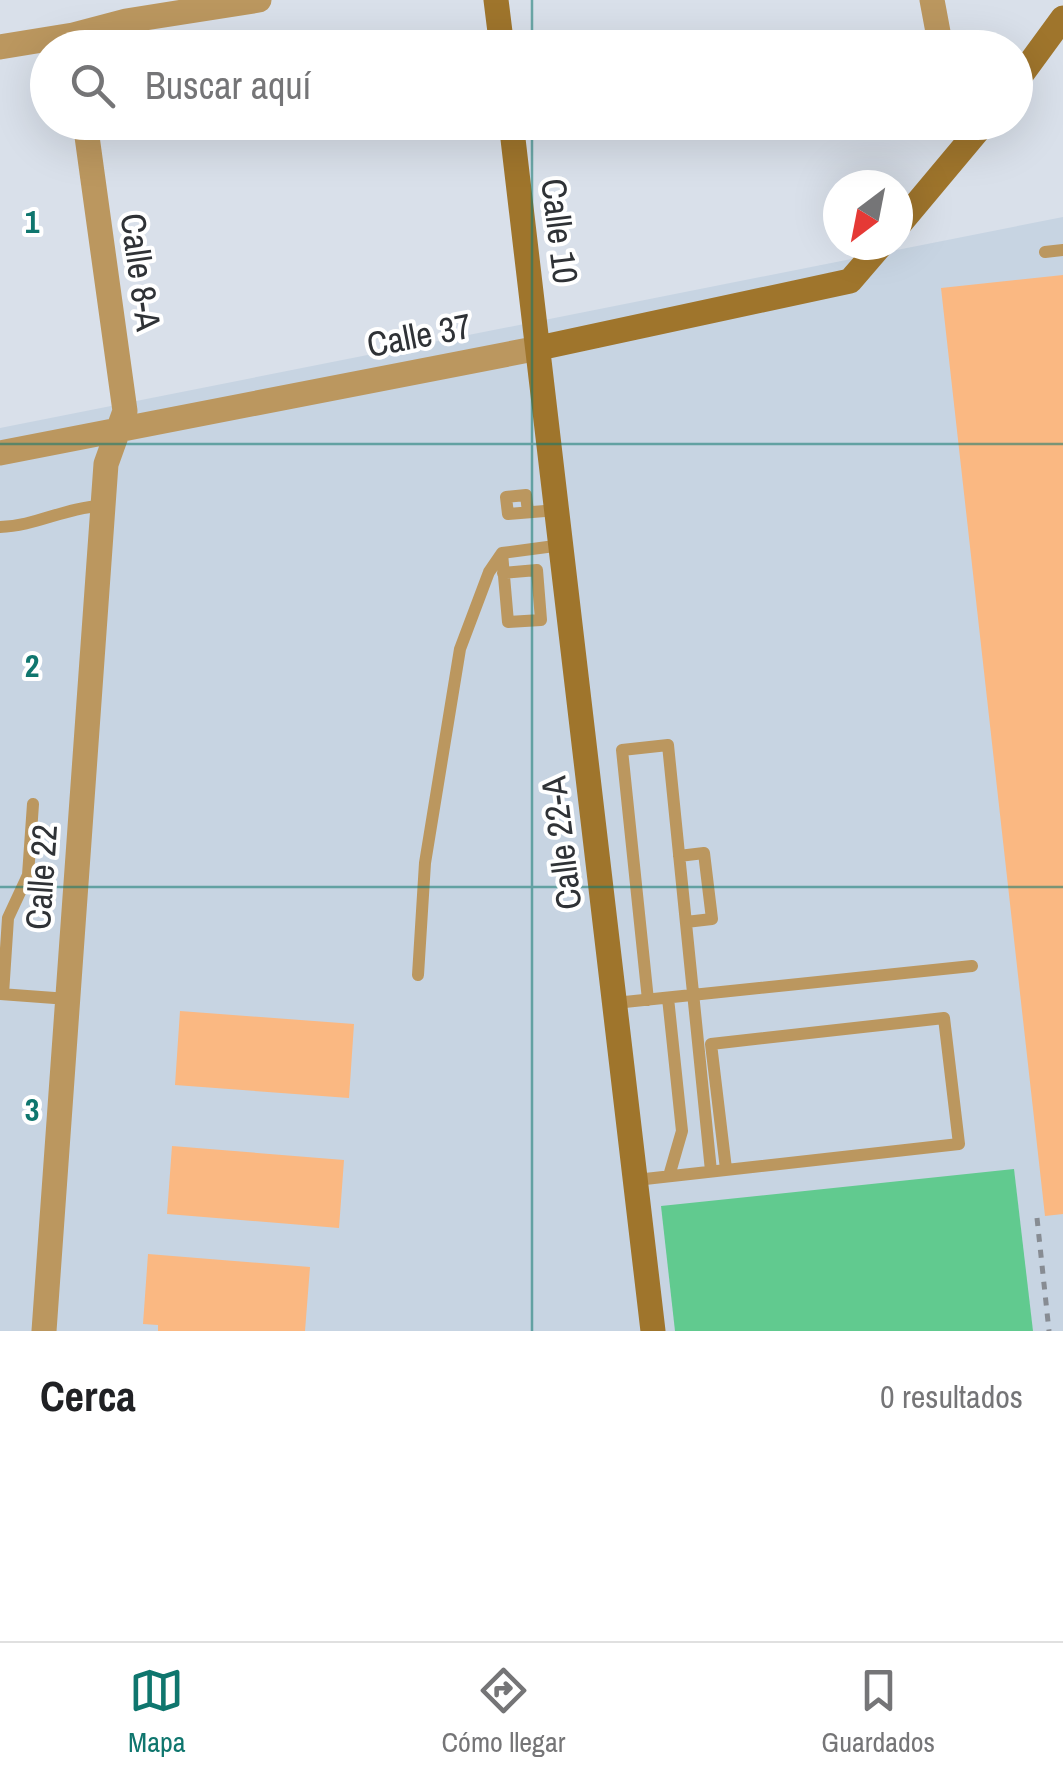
<!DOCTYPE html>
<html lang="es">
<meta charset="utf-8">
<style>
:root{--surface:#fff;--page:#f2f2f2;--text:#202124;--muted:#757577;--line:#e0e0e0;--accent:#0f766e}
body{margin:0;font-family:"Archivo Narrow",sans-serif;background:var(--page);color:var(--text)}
.compass{position:absolute;left:823px;top:170px;width:90px;height:90px;border-radius:50%;background:var(--surface);box-shadow:0 10px 40px #0002;rotate:212deg}
.list{margin:0;padding:0;list-style:none}
h2{display:flex;justify-content:space-between;align-items:center;height:130px;margin:0;padding:0 40px;font-size:42px}
h2 small{font-size:32px;font-weight:400;color:var(--muted)}
.icon{flex:none;width:55px;height:55px;fill:none;stroke:currentColor;stroke-width:2;stroke-linecap:round;stroke-linejoin:round}
.map{position:relative;flex:none;width:1063px;height:1331px;overflow:hidden}
.search{position:absolute;background:var(--surface);box-shadow:0 10px 40px #0002;left:30px;right:30px;top:30px;height:110px;display:flex;align-items:center;gap:25px;box-sizing:border-box;padding:0 35px;border-radius:55px;color:var(--muted);font-size:38px}
.sheet{height:310px;background:var(--surface)}
nav{display:flex;justify-content:space-around;align-items:center;box-sizing:border-box;height:140px;border-top:2px solid var(--line);background:var(--surface);font-size:28px;color:var(--muted)}
nav a{display:grid;justify-items:center;gap:5px}
nav .on{color:var(--accent)}
.map>svg:first-child{display:block}
.built{fill:#c7d4e2}
.forest{fill:#61ca8f}
.building{fill:#fab882}
.lines{fill:none;stroke-linecap:round;stroke-linejoin:round}
.path{stroke:#878c93;stroke-width:5;stroke-dasharray:8 8;stroke-linecap:butt}
.lane{stroke:#bb975f;stroke-width:12}
.street{stroke:#bb975f;stroke-width:25}
.secondary{stroke:#9f752c;stroke-width:25}
.grid{fill:none;stroke:#0f766e;stroke-width:2.5;stroke-opacity:0.55}
.labels{text-anchor:middle;dominant-baseline:central;stroke-width:8;stroke-linejoin:round;paint-order:stroke}
.street-label{font-size:35px;fill:#2f3236;stroke:#fff}
.grid-label{font-size:32px;text-anchor:middle;font-weight:bold;fill:#0f766e;stroke:#fff;stroke-width:8;stroke-linejoin:round;paint-order:stroke}
</style>
<div class="map">
<svg width="1063" height="1331" viewBox="0 0 1063 1331">
<rect width="100%" height="100%" fill="#d9e0ea"/>
<path class="built" d="M1063 217V1331H0V428Z"/>
<path class="forest" d="M1014 1169 1033 1331H675L661 1206Z"/>
<path class="building" d="M1063 275V1214L1045 1216 941 288Z
M180 1011 354 1024 349 1098 175 1085Z
M172 1146 344 1160 339 1228 167 1214Z
M148 1254 310 1267 305 1331H158V1325L143 1324Z"/>
<g class="lines">
<path class="path" d="M1037 1218 1049 1331"/>
<path class="lane" d="M1045 252 1063 250
M528 512 526 495 506 497 508 514 557 510
M0 527C36 526 66 507 103 506
M502 553 508 622 541 620 537 570 503 573
M679 856 704 853 712 919 686 922
M418 975 425 863 460 649 489 572 502 553 562 545
M0 994 68 999
M3 994 8 918 28 875 33 804
M668 998 682 1131 669 1176
M648 1000 622 750 668 745 711 1171
M615 1003 972 966
M636 1180 959 1144 944 1018 711 1044 726 1169"/>
<path class="street" d="M932 0 941 48
M0 47 73 35 126 21 259 0
M0 453 539 348
M44 1331 106 464 125 411 85 122"/>
<path class="secondary" d="M496 0 502 48
M1016 82 1063 18
M511 122 653 1331
M898 226 985 122
M539 348 850 281 881 245"/>
</g>
<path class="grid" d="M532 0V48M532 122V1331M0 444H1063M0 887H1063"/>
<g class="labels">
<g class="street-label">
<text transform="translate(560 231) rotate(83)">Calle 10</text>
<text transform="translate(141 272) rotate(82)">Calle 8-A</text>
<text transform="translate(419 335) rotate(-11)">Calle 37</text>
<text transform="translate(561 843) rotate(-97)">Calle 22-A</text>
<text transform="translate(41 877) rotate(-86)">Calle 22</text>
</g>
</g>
<g class="grid-label">
<text x="32" y="233">1</text>
<text x="32" y="677">2</text>
<text x="32" y="1121">3</text>
</g>
</svg>
<svg class="compass" viewBox="-18 -18 36 36"><path d="M0-13l5 13h-10z" fill="#e53935"/><path d="M0 13l5-13h-10z" fill="#757577"/></svg>
<div class="search"><svg class="icon" aria-label="search" viewBox="0 0 24 24"><circle cx="10" cy="10" r="6"/><path d="M15 15l6 6"/></svg>Buscar aquí</div>
</div>
<section class="sheet">
<h2>Cerca<small>0 resultados</small></h2>
<ul class="list">
</ul>
</section>
<nav>
<a class="on"><svg class="icon" aria-label="map" viewBox="0 0 24 24"><path d="M3 6l6-2 6 2 6-2v14l-6 2-6-2-6 2zM9 4v14M15 6v14"/></svg>Mapa</a>
<a><svg class="icon" aria-label="directions" viewBox="0 0 24 24"><path d="M12 3l9 9-9 9-9-9zM9 14v-3h6M13 9l2 2-2 2"/></svg>Cómo llegar</a>
<a><svg class="icon" aria-label="saved" viewBox="0 0 24 24"><path d="M7 4h10v16l-5-4-5 4z"/></svg>Guardados</a>
</nav>
